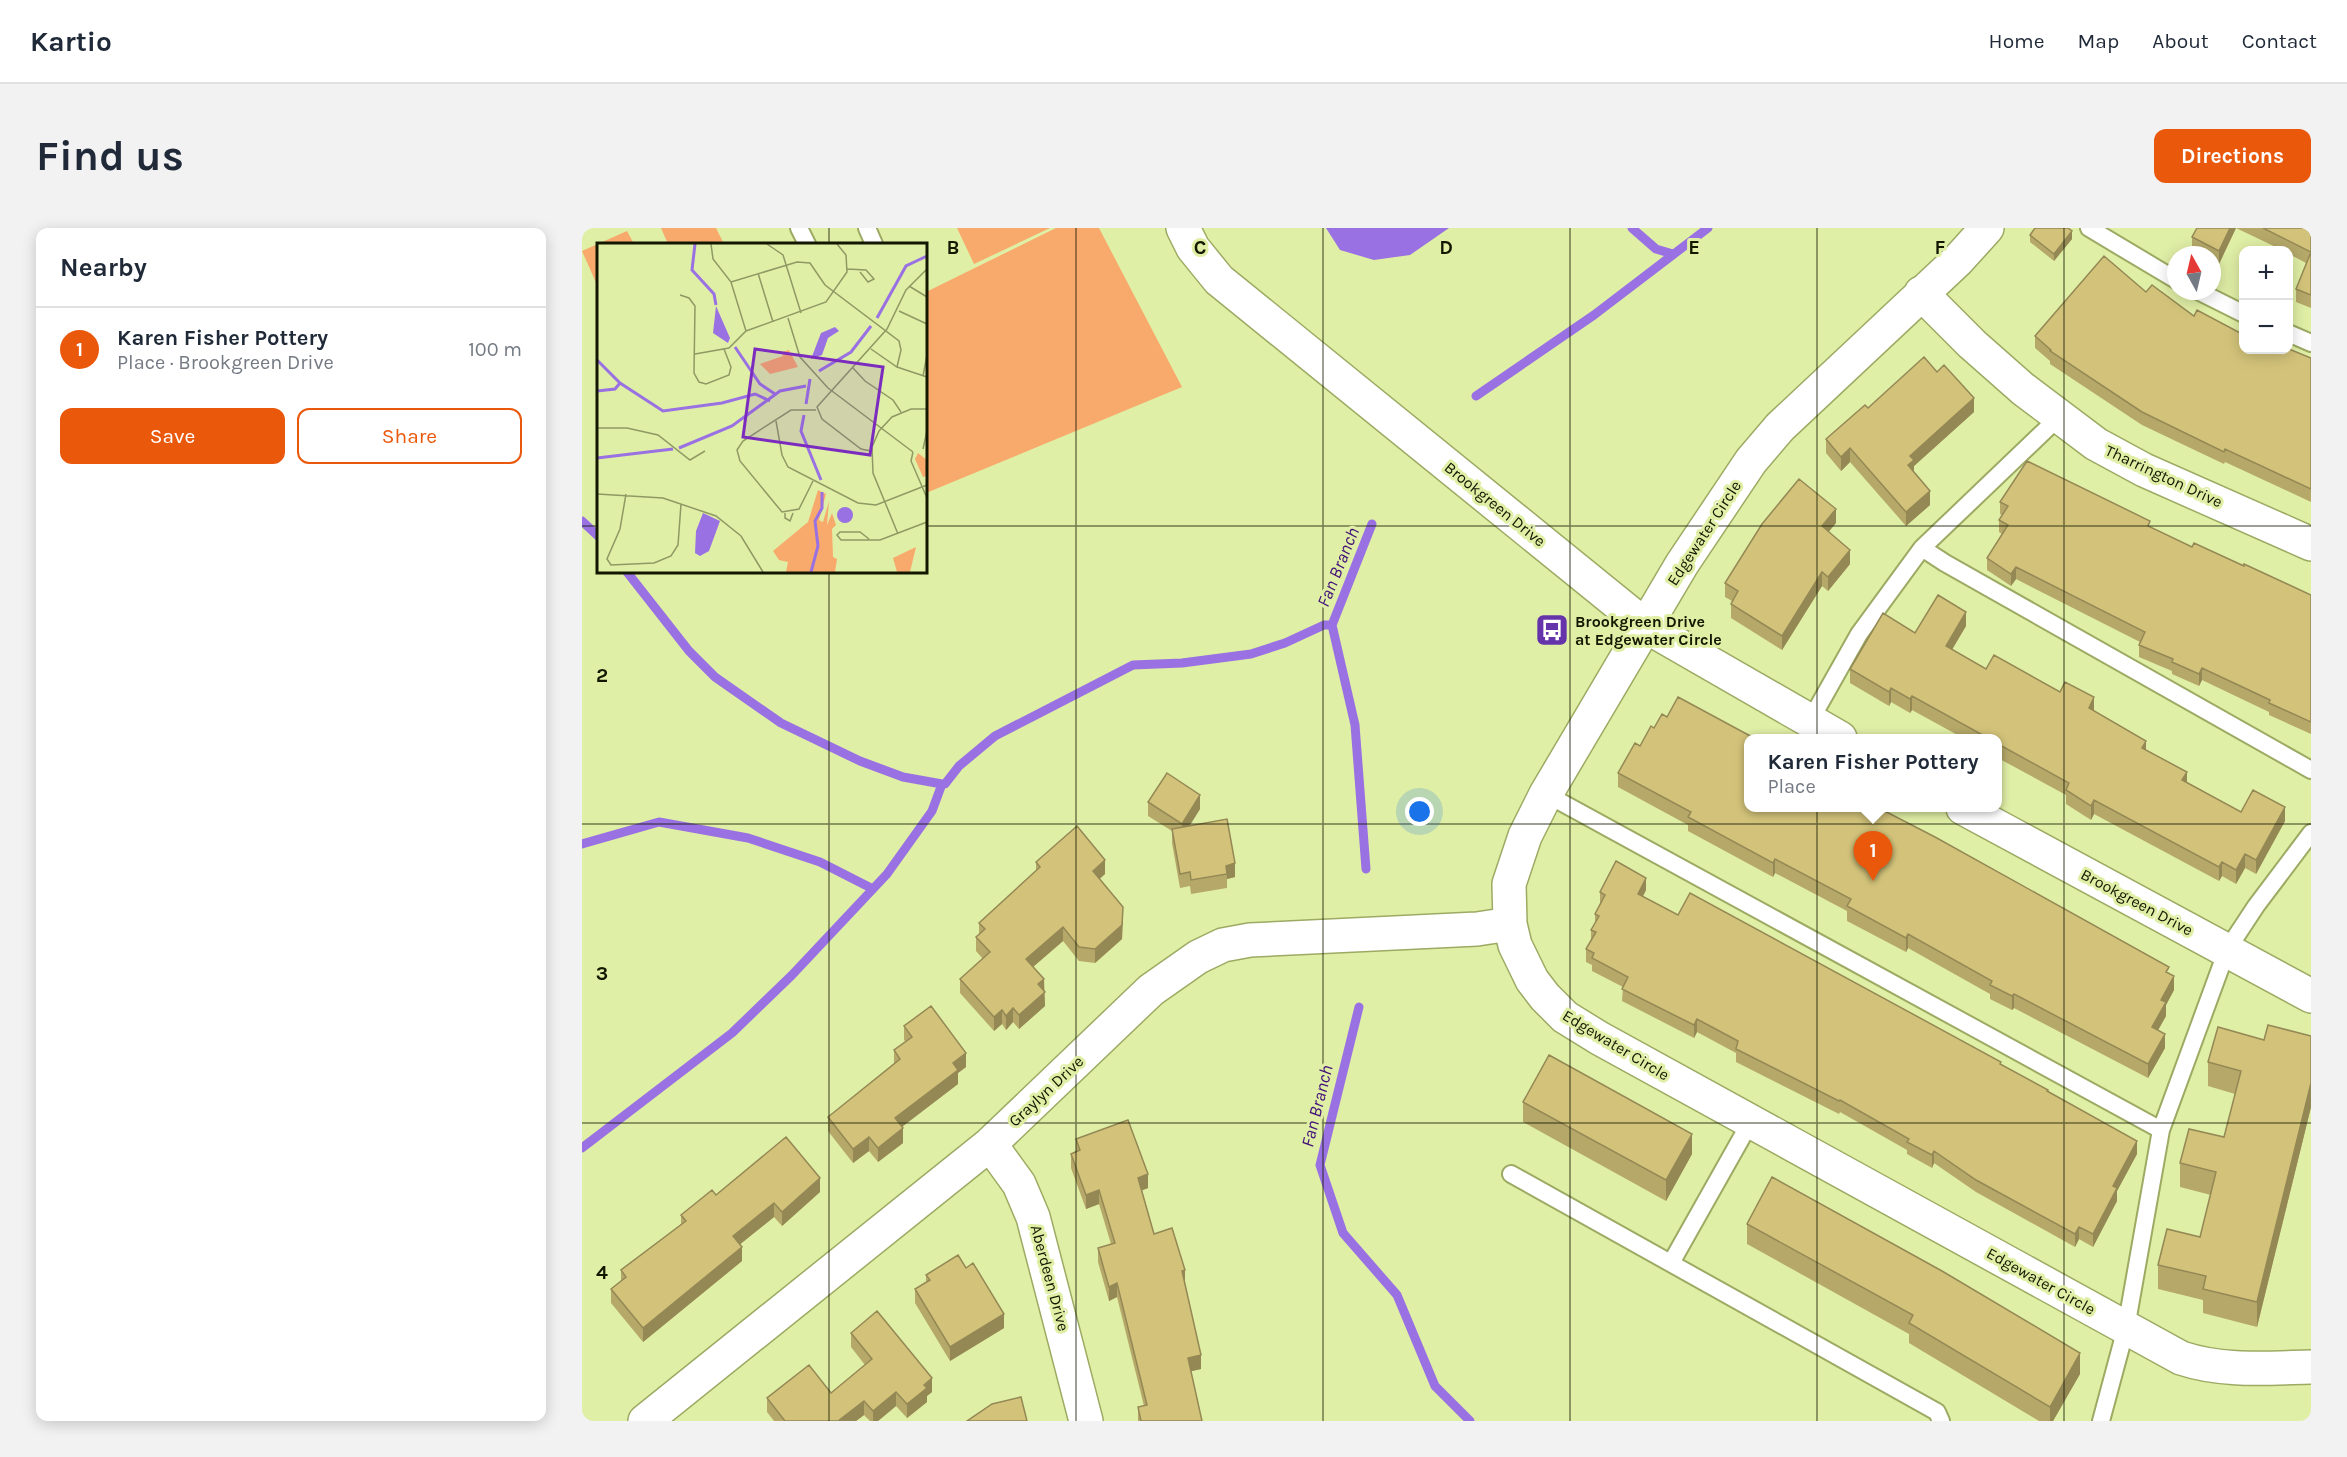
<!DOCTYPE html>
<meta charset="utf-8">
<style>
:root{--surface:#fff;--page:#f2f2f3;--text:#1f2937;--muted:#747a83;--line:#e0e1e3;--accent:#ea580c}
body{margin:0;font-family:Karla,sans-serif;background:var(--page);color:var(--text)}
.controls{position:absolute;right:18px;top:18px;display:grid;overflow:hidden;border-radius:12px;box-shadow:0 3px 15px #0003}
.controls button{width:54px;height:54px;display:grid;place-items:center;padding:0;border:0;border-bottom:2px solid var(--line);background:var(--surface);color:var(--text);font:30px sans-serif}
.compass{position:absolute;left:1585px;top:18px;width:54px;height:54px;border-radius:50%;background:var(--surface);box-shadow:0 3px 15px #0003;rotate:352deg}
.you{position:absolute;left:838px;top:584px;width:21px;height:21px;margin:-15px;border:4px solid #fff;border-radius:50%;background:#1a73e8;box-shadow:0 0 0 9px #1a73e833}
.badge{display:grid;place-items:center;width:39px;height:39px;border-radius:50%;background:var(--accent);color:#fff;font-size:20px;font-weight:700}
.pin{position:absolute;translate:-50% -50px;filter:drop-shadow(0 2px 3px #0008)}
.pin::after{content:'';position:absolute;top:32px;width:21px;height:18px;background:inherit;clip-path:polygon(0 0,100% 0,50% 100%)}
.popup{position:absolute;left:1162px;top:506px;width:258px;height:78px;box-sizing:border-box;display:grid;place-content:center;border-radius:12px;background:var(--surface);filter:drop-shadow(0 2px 4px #0005);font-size:20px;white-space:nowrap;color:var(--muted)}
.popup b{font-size:22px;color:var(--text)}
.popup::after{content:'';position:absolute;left:50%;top:100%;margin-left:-12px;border:12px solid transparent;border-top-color:var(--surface)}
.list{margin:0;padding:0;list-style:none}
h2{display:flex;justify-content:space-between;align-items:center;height:78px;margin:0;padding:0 24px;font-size:26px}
h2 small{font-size:20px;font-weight:400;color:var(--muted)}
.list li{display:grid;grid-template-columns:39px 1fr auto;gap:18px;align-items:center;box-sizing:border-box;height:84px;padding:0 24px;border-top:2px solid var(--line)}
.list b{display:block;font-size:22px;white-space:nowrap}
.list p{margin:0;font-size:20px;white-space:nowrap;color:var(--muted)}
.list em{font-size:20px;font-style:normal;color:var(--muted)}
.actions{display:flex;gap:12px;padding:18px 24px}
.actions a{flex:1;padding:14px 0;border:2px solid var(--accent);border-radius:12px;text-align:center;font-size:21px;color:var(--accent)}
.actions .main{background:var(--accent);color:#fff}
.map{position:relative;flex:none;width:1729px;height:1193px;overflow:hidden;border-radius:12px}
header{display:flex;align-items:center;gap:36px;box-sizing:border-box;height:84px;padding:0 30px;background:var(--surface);border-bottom:2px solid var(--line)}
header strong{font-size:28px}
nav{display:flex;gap:33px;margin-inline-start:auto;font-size:21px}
.intro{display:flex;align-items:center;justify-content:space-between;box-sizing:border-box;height:144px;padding:0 36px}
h1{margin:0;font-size:42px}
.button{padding:15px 27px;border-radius:12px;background:var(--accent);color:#fff;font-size:21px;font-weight:700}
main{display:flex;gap:36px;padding:0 36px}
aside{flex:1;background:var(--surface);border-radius:12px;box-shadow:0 3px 15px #0003}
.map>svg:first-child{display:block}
.green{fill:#f8a96c}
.water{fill:#9971e3}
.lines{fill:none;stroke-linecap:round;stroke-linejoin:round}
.stream{stroke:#9971e3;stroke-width:9}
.lane-casing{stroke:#9caa63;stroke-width:20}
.street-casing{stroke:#9caa63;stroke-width:36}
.lane{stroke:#fff;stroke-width:16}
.street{stroke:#fff;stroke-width:33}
.wall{fill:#b5a869}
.shaded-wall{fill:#948855}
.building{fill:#d3c37a;stroke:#948855;stroke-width:1.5}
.grid{fill:none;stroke:#131700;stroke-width:1.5;stroke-opacity:0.55}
.labels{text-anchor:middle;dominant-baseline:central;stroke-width:6;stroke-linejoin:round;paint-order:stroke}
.street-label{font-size:16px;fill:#131700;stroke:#e0efa6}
.poi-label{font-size:16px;font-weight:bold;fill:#131700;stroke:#e0efa6;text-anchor:start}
.water-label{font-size:18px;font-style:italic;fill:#421179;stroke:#e0efa6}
.inset-river{fill:none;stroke:#9971e3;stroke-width:3}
.inset-road{fill:none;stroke:#8e9964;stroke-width:1.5}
.view{fill:#7b2cbf;fill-opacity:0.15;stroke:#7b2cbf;stroke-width:3}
.inset-edge{fill:none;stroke:#131700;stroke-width:3}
.grid-label{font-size:20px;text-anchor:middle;font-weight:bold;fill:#131700;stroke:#e0efa6;stroke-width:6;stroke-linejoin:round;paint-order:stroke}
</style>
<header>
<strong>Kartio</strong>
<nav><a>Home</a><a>Map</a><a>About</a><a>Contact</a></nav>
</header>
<div class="intro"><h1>Find us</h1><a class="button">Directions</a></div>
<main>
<aside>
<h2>Nearby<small></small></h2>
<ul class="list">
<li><span class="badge">1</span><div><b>Karen Fisher Pottery</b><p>Place · Brookgreen Drive</p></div><em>100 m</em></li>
</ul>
<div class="actions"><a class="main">Save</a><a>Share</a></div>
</aside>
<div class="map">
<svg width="1729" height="1193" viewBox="0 0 1729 1193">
<rect width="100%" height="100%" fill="#e0efa6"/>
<path class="green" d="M79 0H134L142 16H86Z
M375 0H468L392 36Z
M474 0H517L600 159 344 265V64Z
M45 3 52 16H16V59L0 23Z"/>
<path class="water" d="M744 0H867L828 27 792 32 758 22Z"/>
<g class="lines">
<path class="stream" d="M1050 0 1074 21 1091 26
M894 168 1012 87 1126 0
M0 293 16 308
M45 344 107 423 133 449 199 495 278 533 321 549 360 556
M0 616 77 594 166 610 238 634 291 661
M784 641 773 497 750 397 790 296
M777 779 738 937 761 1005 815 1067 853 1158 888 1193
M0 920 150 805 210 747 305 646 350 583 360 556H363L377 538 413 508 551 437 600 435 669 426 703 415 742 397H750"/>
<defs>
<path id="lane" d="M217 0 225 16
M285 0 292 16
M1507 0 1594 52
M1616 63 1662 86
M1706 105 1729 115
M1340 320 1363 335 1729 542
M1228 493 1277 406 1340 320 1476 190
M964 566 1579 902
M929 946 1355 1184 1359 1193
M1089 1035 1169 893
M1519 1193 1544 1100 1579 902 1645 722 1674 678 1729 605"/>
<path id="street" d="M601 0 611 20 637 52 1065 399 1258 510
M1405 0 1376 32 1198 199 1169 233 1100 336 964 566 943 608 927 656 928 696 933 717 950 752 963 769 983 789 1017 810 1599 1130C1641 1144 1685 1140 1729 1139
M1339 65 1390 116 1441 161 1514 216 1562 242 1729 316
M1381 580 1729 768
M408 916 437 956 451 989 504 1193
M63 1193 408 916 569 762 616 729 641 717 668 712 895 701 928 696"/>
</defs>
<use href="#lane" class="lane-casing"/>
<use href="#street" class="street-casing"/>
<use href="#lane" class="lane"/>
<use href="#street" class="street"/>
</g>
<path class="wall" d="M1615 0H1729V80L1714 74V61L1724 35 1707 26V22H1700L1654 0 1637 36 1630 32V27H1619L1610 22V9Z
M1448 7 1490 11 1472 33 1448 14Z
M1564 64 1612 88 1662 122 1729 130V274L1643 234 1642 236 1560 197 1468 136V133L1453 120V108Z
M1286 180 1392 184 1332 238V244L1348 277 1324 298 1268 234 1259 243 1244 225V211Z
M1418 274 1568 299 1610 319 1662 338 1729 367V506L1687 487V484L1620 452 1617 458 1590 446V443L1557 429V417L1558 414 1434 351 1429 358 1405 342V330L1420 306 1417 304V292L1420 287 1418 286Z
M1254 295 1246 304 1268 336 1246 363 1240 358 1200 422 1149 390V376L1150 373 1143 369V355Z
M1384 398 1370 421 1404 441 1478 464 1512 483 1605 554 1659 584 1703 593 1674 646 1663 640 1654 656 1640 648 1637 653 1512 586 1509 592 1484 576V567L1416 530V510H1381L1330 482 1328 485 1309 474 1307 478 1268 455V441L1333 405Z
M1058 518 1587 746 1592 762 1584 777V788L1576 802 1583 820 1566 850 1432 780 1430 782 1408 771V766L1326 720 1324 724 1265 693V683L1193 645 1191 649 1106 603V597L1036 559V545Z
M566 574 618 581 607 598 653 649 645 651V660L609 666 608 658 598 660 590 615V603L566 588Z
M454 634 523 646 517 651 541 693 540 711 513 735 497 733 481 713 451 739 462 763 463 778 437 801 431 794 424 802 420 796 412 803 378 765V751L401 731 394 723V709L397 706V695L454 643Z
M1064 662 1061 668 1096 687 1419 836 1466 864 1555 926 1535 963V973L1511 1019 1497 1011 1493 1019 1394 964 1352 935 1350 940 1325 926V922L1258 884 1257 886 1154 834V825L1115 804 1112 810 1040 773 1041 759 1010 743V737L1004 734V721L1009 712V702L1013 695V686L1018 677V664Z
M322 798 384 839 376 845V856L320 899 321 915 296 934 287 923 271 935 246 903V889L312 836V822L324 814 322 812Z
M1729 808V879L1675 1099 1621 1085V1072L1576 1061V1037L1618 1009 1629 967 1598 959V935L1642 909 1653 866 1626 858V834L1682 812Z
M941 874 1110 926 1084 973 941 894Z
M494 911 566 960 560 962 572 1006 603 1055 619 1141 609 1143 620 1193H556V1179L562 1178 535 1069 527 1073 516 1034V1020L529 1016 517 976 504 981 489 940V926L494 923Z
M238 964 200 998 192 989 158 1016 160 1033 61 1114 29 1075V1061L39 1053V1042L99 996V987L134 967Z
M1165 996 1498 1146 1471 1193H1457L1327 1115V1106L1165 1016Z
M384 1040 422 1100 368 1133 333 1075V1061L344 1054V1047Z
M269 1105 350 1164 345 1168V1174L325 1190 314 1178 296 1193H288L282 1187 274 1193H192L185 1184V1170L249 1165 283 1137 269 1119Z"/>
<path class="shaded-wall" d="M1648 0H1654L1637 36V23Z
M1490 3V11L1472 33V26Z
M1392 170V184L1332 238V246L1326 237 1328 228Z
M1268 220V234L1259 243V229Z
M1348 263V277L1324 298V284Z
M1254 281V295L1240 312V298Z
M1268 322V336L1246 363V349Z
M1434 339V351L1429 358V346Z
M1240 344V358L1200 422V408Z
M1384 384V398L1364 432V418Z
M1620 440V452L1617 458V446Z
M1309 460V474L1307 478V464Z
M1330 468V482L1328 485V471Z
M1512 469V484L1507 480Z
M1564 513V527L1560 520Z
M1605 544V558L1600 552Z
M618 567V581L600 610V596Z
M1512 572V586L1509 592V578Z
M1703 579V593L1674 646V632Z
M1663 626V640L1654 656V642Z
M1193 631V645L1191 649V635Z
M523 632V646L511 657V643Z
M1640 634V648L1637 653V639Z
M653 635V649L645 651 644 638Z
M1064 650V662L1056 678V666Z
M541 679 540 711 513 735V721Z
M481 699V713L444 745V731Z
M1326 706V720L1324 724V710Z
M1592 748V762L1584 777V788L1570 813V799L1579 772Z
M462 751 463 778 437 801V787L456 756Z
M1432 766V780L1430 782V768Z
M431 780V794L424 802V788Z
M420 782V796L412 803V789Z
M1115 791V804L1112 810V797Z
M1583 806V820L1566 850V836Z
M384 825V839L376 845V856L313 904V890L371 835Z
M1729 855V879L1675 1099V1074Z
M321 900V915L296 934V920Z
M1110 906V926L1084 973V952Z
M287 909V923L271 935V921Z
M1555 913V926L1535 963V973L1511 1019V1006L1531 958Z
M1352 923V935L1350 940V927Z
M566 946V960L556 964V950Z
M238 950V964L200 998V984Z
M517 962V976L504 981V967Z
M192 975V989L151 1022V1008Z
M1497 999V1011L1493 1019V1006Z
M160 1019V1033L61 1114V1100Z
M603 1042V1056L600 1043Z
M535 1055V1069L527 1073V1059Z
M422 1086V1100L368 1133V1119Z
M1498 1125V1146L1471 1193H1468V1179Z
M619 1127V1141L606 1144V1130Z
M350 1150V1164L345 1168V1174L325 1190V1176L342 1157Z
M314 1164V1178L296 1193H291V1183Z
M282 1173V1187L274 1193H256Z"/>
<path class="building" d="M1453 0H1486L1490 3 1472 26 1448 7Z
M1615 0H1648L1637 23 1610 9Z
M1681 0H1729V67L1714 61 1729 24Z
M1522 28 1564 64 1570 57 1612 88 1615 82 1662 107V122L1707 121 1729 130V261L1643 221 1642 224 1560 184 1468 123 1469 122 1453 108Z
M1342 129 1355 144 1362 137 1392 170 1328 228 1332 232 1326 237 1348 263 1324 284 1268 220 1259 229 1244 211 1283 177 1286 180Z
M1445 233 1568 293 1566 298 1610 319 1612 315 1662 338V336L1729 367V494L1687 475 1688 472 1620 440 1617 446 1590 434 1591 431 1557 417 1563 404 1434 339 1429 346 1405 330 1426 297 1417 292 1426 278 1418 274Z
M1217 251 1254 281 1240 298 1268 322 1246 349 1240 344 1200 408 1149 376 1156 363 1143 355 1180 296Z
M1356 367 1384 384 1364 418 1404 441 1412 427 1478 464 1483 454 1512 469 1507 480 1564 513 1560 520 1605 544 1600 552 1659 584 1671 562 1703 579 1674 632 1663 626 1654 642 1640 634 1637 639 1512 572 1509 578 1484 562 1487 555 1416 516V510H1406L1330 468 1328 471 1309 460 1307 464 1268 441 1301 385 1333 405Z
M1096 469 1172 510H1167V579H1295L1353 609 1587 739 1584 744 1592 748 1579 772 1584 774 1570 799 1583 806 1566 836 1432 766 1430 768 1408 757 1410 753 1326 706 1324 710 1265 678 1269 671 1193 631 1191 635 1106 589 1109 584 1036 545 1053 515 1058 518 1069 498 1072 500 1080 486 1085 489Z
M585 545 618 567 600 596 566 574Z
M645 591 653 635 644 638 645 646 609 652 608 644 598 646 590 601Z
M495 598 523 632 511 643 541 679 540 697 513 721 497 719 481 699 444 731 462 751 456 756 463 764 437 787 431 780 424 788 420 782 412 789 378 751 408 724 394 709 403 701 397 695 458 639 454 634Z
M1034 633 1064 650 1056 666 1096 687 1108 665 1419 834 1418 836 1466 862 1465 863 1555 913 1531 958 1535 960 1511 1006 1497 999 1493 1006 1394 952 1352 923 1350 927 1325 914 1327 911 1258 872 1257 873 1154 821 1156 813 1115 791 1112 797 1040 761 1046 749 1010 730 1012 725 1004 721 1014 704 1009 702 1017 688 1013 686 1023 667 1018 664Z
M349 778 384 825 371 835 376 842 313 890 321 900 296 920 287 909 271 921 246 889 318 831 312 822 330 809 322 798Z
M1686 797 1729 808V855L1675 1074 1621 1061 1624 1048 1576 1037 1585 1001 1618 1009 1634 944 1598 935 1607 901 1642 909 1659 843 1626 834 1636 799 1682 812Z
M967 827 1110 906 1084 952 941 874Z
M546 892 566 946 556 950 572 1006 590 1000 603 1042 600 1043 619 1127 606 1130 620 1193H559L556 1179 565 1177 535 1055 527 1059 516 1020 533 1015 517 962 504 967 489 926 498 922 494 911Z
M204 909 238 950 200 984 192 975 151 1008 160 1019 61 1100 29 1061 44 1049 39 1042 104 993 99 987 130 962 134 967Z
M1190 949 1360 1043 1498 1125 1468 1179 1327 1095 1331 1087 1165 996Z
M376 1027 384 1040 391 1035 422 1086 368 1119 333 1061 348 1052 344 1047Z
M295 1083 350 1150 342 1157 345 1160 325 1176 314 1164 291 1183 282 1173 256 1193H203L185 1170 227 1137 249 1165 290 1131 269 1105Z
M439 1169 445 1193H385L410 1176Z"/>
<path class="grid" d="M247 0V16M494 0V1193M741 0V1193M988 0V1193M1235 0V1193M1482 0V1193M0 298H16M344 298H1729M247 344V1193M0 596H1729M0 895H1729"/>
<defs>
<symbol id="bus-square" viewBox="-11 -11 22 22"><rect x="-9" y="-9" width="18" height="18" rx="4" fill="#6534ab" stroke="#e0efa6"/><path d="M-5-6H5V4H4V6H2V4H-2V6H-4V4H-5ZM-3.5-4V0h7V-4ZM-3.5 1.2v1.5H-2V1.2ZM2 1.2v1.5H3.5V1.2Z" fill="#fff"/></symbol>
</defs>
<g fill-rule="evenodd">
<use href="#bus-square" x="951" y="383" width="38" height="38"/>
</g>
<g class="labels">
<g class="street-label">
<text transform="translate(1582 248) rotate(25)">Tharrington Drive</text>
<text transform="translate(913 276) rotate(39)">Brookgreen Drive</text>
<text transform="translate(1122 305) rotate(-57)">Edgewater Circle</text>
<text transform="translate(1555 674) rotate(28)">Brookgreen Drive</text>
<text transform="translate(1034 817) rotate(31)">Edgewater Circle</text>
<text transform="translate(464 863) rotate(-43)">Graylyn Drive</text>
<text transform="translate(468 1050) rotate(75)">Aberdeen Drive</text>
<text transform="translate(1459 1053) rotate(29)">Edgewater Circle</text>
</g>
<g class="poi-label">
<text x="993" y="393">Brookgreen Drive<tspan x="993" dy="18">at Edgewater Circle</tspan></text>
</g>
<g class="water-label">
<text transform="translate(756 339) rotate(-68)">Fan Branch</text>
<text transform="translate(735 878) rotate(-76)">Fan Branch</text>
</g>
</g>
<g transform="translate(15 15)">
<rect width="330" height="330" fill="#e0efa6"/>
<path d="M192 107 201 124 173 131 163 121 186 113 185 109ZM321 210 330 217V233L326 234 318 216ZM221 247 229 251 222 277 226 279 232 258 230 282 235 270 239 282 235 286 236 314 240 316 238 329H189L191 319 182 317 176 308 211 279ZM319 304 313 329H300L296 315Z" fill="#f8a96c"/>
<path d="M119 63 133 95 131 100 116 90ZM238 84 242 88 231 95 225 112 214 116 224 90ZM240 272a8 8 0 1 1 16 0a8 8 0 1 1-16 0ZM106 270 123 278 112 308 103 313 98 310 99 288Z" fill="#9971e3"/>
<path class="inset-river" d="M98 1 95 27 117 51 119 62M280 75 309 23 330 13M138 104 163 141 178 151M0 117 23 140 66 168 125 160 158 151 173 158M222 128 254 109 274 83M0 148 18 146 23 140M209 161 213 136M207 172 204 188 224 237M82 205 135 183 183 148 209 143M0 215 76 206M214 329 221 303 218 278 225 265V249"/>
<path class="inset-road" d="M114 1 116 16 134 39 149 88M170 1 186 12 204 70M250 26 269 27 277 36 271 39 263 29M161 30 176 79M134 39 200 19 213 20 228 42 302 98 304 107 300 124M312 43 330 54M83 52 92 55 98 63 97 130 102 139 109 141 132 132 134 124 127 106M302 68 330 81M191 75 203 114 231 145 316 209M274 106 300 124 330 134M98 111 132 105 149 88 229 59 250 29 249 12 240 1M256 125 268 138 296 157 304 169M326 133 330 112M179 178 185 212 191 224 261 260 279 262 330 242M0 185H30L61 192 93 217 108 208M326 206 330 188M274 208 264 206 225 176 220 164 290 86 309 47 330 26M316 209 314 218 330 255M216 238 202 266 185 269 143 218 140 207 146 198 194 167H219M0 251 66 255 119 273 144 293 166 329M29 251 23 286 10 316 14 322 57 320 74 313 81 302 84 261M188 270V275L193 278 196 270M301 291 276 230 275 204 282 188 295 174 314 166H330M272 296 263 289H243L240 292 244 297H283L330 279"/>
<path class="view" d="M158 106 286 124 273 212 146 194Z"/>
<rect width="330" height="330" class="inset-edge"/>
</g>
<g class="grid-label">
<text x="371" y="26">B</text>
<text x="618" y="26">C</text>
<text x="864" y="26">D</text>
<text x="1112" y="26">E</text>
<text x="1358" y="26">F</text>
<text x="20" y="454">2</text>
<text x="20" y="752">3</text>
<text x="20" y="1051">4</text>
</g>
</svg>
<div class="controls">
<button>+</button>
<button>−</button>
</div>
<svg class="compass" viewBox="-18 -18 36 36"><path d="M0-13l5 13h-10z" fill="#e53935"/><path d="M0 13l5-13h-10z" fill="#747a83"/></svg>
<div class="you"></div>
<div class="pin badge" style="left:1291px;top:653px">1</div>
<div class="popup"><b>Karen Fisher Pottery</b>Place</div>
</div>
</main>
